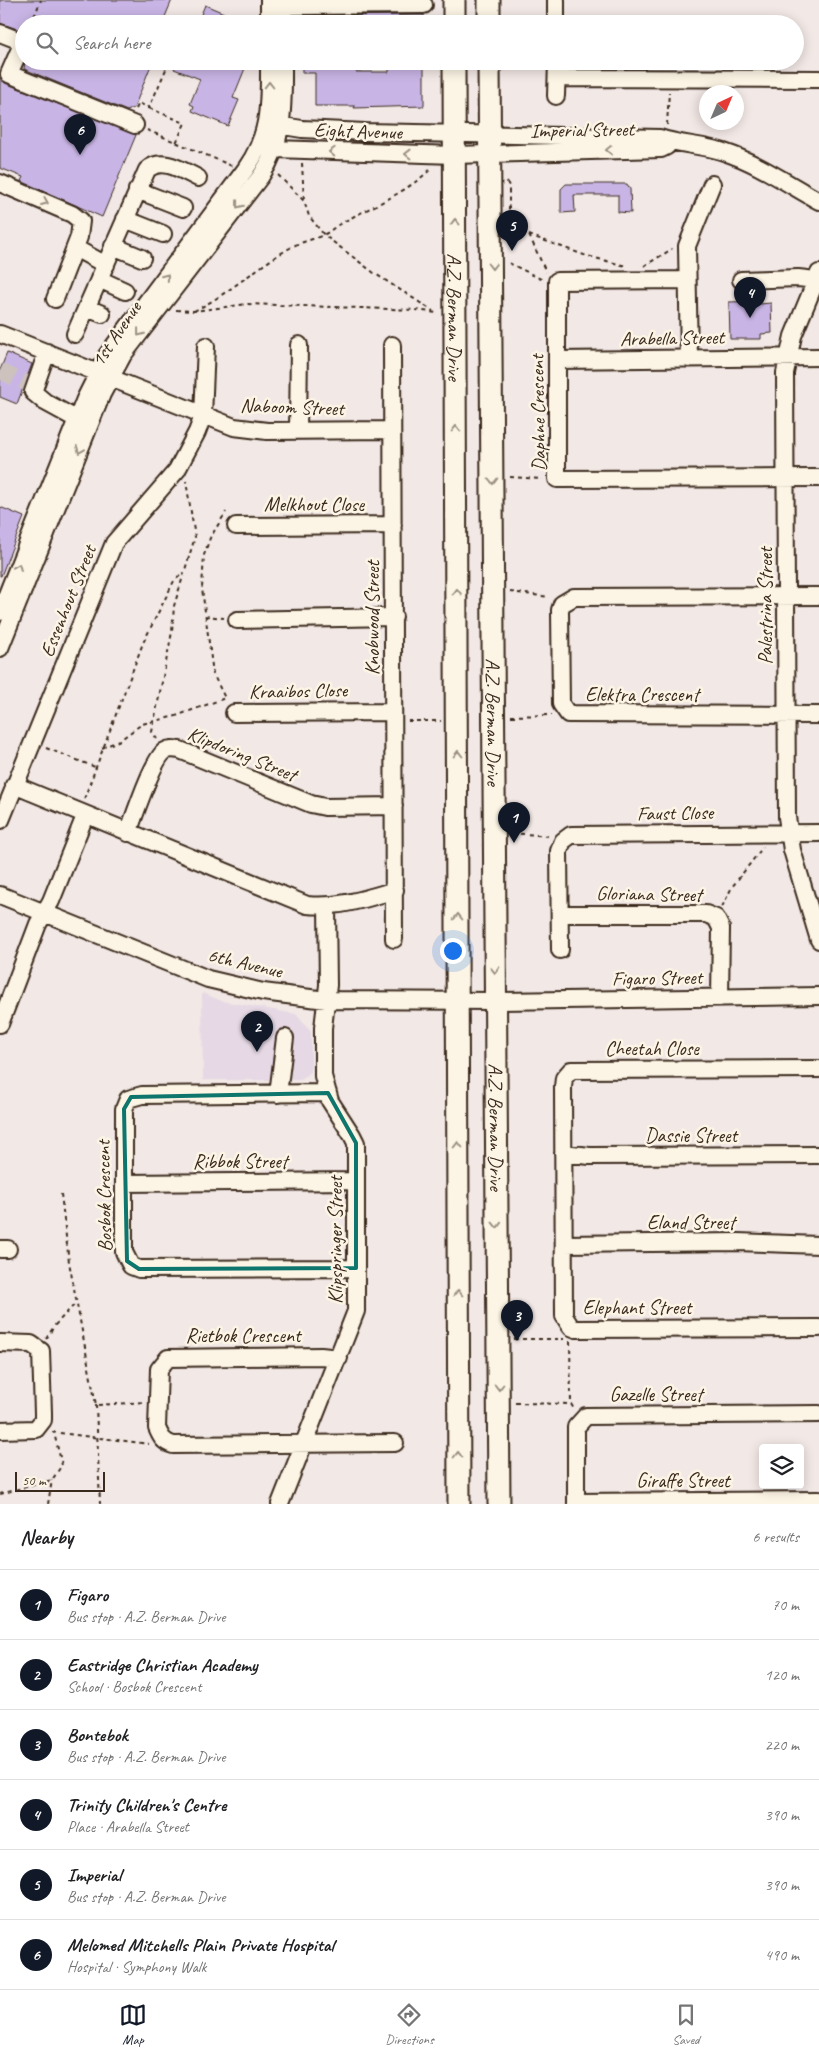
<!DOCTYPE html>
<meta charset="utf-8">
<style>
:root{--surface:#fff;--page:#f6f6f6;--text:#202124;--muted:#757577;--line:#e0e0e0;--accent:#111827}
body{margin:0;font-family:Caveat,sans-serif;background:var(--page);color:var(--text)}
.controls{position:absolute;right:15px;bottom:15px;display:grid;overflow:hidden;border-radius:5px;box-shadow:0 2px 12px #0003}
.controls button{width:45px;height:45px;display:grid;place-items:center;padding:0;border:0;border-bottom:1px solid var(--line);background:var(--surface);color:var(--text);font:25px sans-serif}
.compass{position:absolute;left:699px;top:85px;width:45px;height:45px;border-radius:50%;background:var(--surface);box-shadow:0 2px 12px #0003;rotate:44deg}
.scale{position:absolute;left:15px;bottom:12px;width:90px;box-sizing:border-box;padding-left:5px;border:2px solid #3b2a1e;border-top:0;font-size:14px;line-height:18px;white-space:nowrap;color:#3b2a1e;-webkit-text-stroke:4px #fcf5e5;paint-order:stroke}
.you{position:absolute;left:452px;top:950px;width:18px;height:18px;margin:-12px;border:4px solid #fff;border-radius:50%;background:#1a73e8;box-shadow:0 0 0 8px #1a73e833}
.badge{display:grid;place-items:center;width:32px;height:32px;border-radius:50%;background:var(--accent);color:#fff;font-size:16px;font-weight:700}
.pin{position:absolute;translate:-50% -41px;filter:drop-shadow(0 1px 2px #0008)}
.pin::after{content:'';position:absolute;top:26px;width:18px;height:15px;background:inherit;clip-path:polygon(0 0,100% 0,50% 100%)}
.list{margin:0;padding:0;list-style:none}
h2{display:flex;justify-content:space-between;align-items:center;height:65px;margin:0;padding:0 20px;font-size:21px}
h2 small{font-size:16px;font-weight:400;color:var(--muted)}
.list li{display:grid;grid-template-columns:32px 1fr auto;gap:15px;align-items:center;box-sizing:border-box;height:70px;padding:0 20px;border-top:1px solid var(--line)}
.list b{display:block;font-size:19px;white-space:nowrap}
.list p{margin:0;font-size:16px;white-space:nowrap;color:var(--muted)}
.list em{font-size:16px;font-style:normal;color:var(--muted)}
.icon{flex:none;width:28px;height:28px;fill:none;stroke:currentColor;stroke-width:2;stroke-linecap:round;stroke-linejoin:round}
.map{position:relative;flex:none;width:819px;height:1504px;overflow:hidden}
.search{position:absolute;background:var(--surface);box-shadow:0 2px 12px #0003;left:15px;right:15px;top:15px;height:55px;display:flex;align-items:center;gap:12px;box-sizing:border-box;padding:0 18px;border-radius:28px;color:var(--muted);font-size:19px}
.sheet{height:485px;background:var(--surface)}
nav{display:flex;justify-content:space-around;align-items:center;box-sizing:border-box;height:70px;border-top:1px solid var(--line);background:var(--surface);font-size:14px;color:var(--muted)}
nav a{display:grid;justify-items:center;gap:2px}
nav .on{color:var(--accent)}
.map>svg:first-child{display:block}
.built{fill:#e6d9e5}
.building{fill:#c9b5e5;stroke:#3b2a1e}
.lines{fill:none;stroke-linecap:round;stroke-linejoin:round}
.minor-tunnel{stroke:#cdc2bd;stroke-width:16;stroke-dasharray:16 8;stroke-linecap:butt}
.minor-casing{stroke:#3b2a1e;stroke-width:20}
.major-casing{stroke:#3b2a1e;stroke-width:25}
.path{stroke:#3b2a1e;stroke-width:2;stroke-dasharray:4 4;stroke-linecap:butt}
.minor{stroke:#fcf5e5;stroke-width:16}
.major{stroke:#fcf5e5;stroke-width:21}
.oneway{stroke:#9c9082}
.marked{fill:none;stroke:#0f766e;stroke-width:4;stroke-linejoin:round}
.labels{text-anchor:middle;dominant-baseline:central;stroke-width:5;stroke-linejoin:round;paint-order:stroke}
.street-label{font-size:20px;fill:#3b2a1e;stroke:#fcf5e5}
</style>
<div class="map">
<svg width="819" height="1504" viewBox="0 0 819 1504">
<rect width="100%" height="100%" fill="#f2e8e5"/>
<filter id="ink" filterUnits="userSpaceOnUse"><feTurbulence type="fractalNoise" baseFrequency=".02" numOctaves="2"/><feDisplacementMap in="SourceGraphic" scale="10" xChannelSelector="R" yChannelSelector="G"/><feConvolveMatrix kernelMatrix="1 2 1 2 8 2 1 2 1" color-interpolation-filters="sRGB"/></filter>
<g filter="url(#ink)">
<path class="built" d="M202 993 222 1001 296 1014 311 1032V1072L301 1080H203Z"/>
<path class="building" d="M0 0H172L162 24H24V29L20 30 0 23Z
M205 5 224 13 223 16 240 24H197Z
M424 15V24H314V16Z
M25 61H144L151 65 134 108 127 111 24 69Z
M178 61H248L233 98 239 100 228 126 192 111 194 106 190 104 200 79 174 69Z
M302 61H356V72H389V61H424V106L354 108 355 106H315V73H302Z
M0 78 5 83 136 135 102 217 21 181 23 177 0 168Z
M566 184H627L630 189 631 213 618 212V195H574L575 212 561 213V189Z
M760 301V304L771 303 772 333 761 334V339H730L729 302Z
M7 353 32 364 17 404 0 397V370Z
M0 507 24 517 1 576H0Z"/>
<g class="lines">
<path class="minor-tunnel" d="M0 371 26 383"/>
<defs>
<path id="minor" d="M282 0 291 6 424 5
M556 0V24
M269 24V0
M283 24V0
M0 33 23 42 9 74 135 125
M557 78 819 79
M556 96 557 61
M271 124 302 129 365 132 660 138C681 145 703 145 724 152 758 163 788 184 819 201
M266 147 275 149 454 155 661 149 667 146
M0 183 72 214 81 221 79 237 55 299
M137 190 183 208
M125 219 163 234
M113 246 142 258
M75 248 106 265
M819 273 793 336 785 373 787 817 792 850 819 940
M99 279 125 291
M687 280 557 281V479L819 478
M741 280 798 278 816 280
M87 308 102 314
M0 334 234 427 267 431 392 430
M75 334 147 170C162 156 183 171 198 178
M392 345 394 939
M47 352 33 392 45 402 78 420
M689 359 687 246 712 184
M558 360 819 357
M298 431 299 345
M236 526 393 525
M819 596 574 597 562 604 560 610 561 704 568 714 819 715
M0 612 85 399 107 355 245 170C271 134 269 103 269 61
M237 620 394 617
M0 648 102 394 123 355 261 176C285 140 283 103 283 61
M234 713 393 712
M14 785 307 905C338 908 365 899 395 890
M1 820 114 543 177 470 197 432 203 416 206 346
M128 833C134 817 153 759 165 751 170 748 174 749 180 750L311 804 325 807 394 806
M0 895 208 979 263 992 326 1000 496 1001 819 996
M560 914H706L716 918 721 928 720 998
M560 950 559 851 563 841 571 835 819 833
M0 1024 38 924 51 901 85 816
M819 1069 571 1070 564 1078 563 1087 564 1316 571 1327 576 1329 819 1328
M328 1093 142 1095 128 1099 124 1109V1252L131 1266 139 1269 356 1268
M278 1094 285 1038
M563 1153 590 1156 819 1155
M124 1183 356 1181
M564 1244 738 1242 819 1245
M0 1249H8
M0 1343 31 1344 41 1351 43 1413V1420L36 1429 0 1430
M339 1358 321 1356 168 1358 159 1369 157 1428C161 1437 163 1442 173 1445L395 1443
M576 1502 819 1500
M280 1504 356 1311V1143L352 1135 330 1101 323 1076V1028L328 985 327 907
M576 1504V1427L586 1416 819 1414"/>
<g id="major">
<path d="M454 0V24"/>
<path d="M489 0V24"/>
<path id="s1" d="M454 61 459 1504"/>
<path id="s2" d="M489 61 499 1504"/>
</g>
</defs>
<use href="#minor" class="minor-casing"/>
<use href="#major" class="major-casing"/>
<path class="path" d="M31 24 41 0
M149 108 185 123 176 143
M136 109 139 103 149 108 167 67 153 61
M667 125 669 92
M147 130 232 166
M302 163 304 201
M278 175 304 201 309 216 324 235 374 273 433 311
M507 182 509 186V220L529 235 546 272
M529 235 584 255 626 266
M509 263 543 280
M644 266 672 249
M176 310 194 311 248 304 416 310 437 313
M194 311C229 294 256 267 290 248 301 241 314 240 325 234 330 232 333 228 338 225 371 206 404 195 432 168
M510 477 542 479
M510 592 549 597
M205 616 224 618
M511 716 552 715
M408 721H441
M157 739 152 732 172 632 174 606 195 537 186 481
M46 748 95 767
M102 748 120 740 142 724 176 716 225 698 213 674 202 588 204 555 210 538 226 512
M84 799 143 643 174 581 183 573
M512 833 549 836
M722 907 732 887 763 847
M61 1194 69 1262 96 1405 145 1402
M46 1339 55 1325 75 1304
M514 1339H564
M570 1341 571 1404
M515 1403 571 1404 574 1409
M96 1405 100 1504
M52 1432 149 1444
M0 1494 52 1480 62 1465 54 1433
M48 1504 52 1480"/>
<use href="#minor" class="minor"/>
<use href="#major" class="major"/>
</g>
<defs><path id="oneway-chevron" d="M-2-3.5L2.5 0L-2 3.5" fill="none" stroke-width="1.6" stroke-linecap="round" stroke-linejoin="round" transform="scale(1.25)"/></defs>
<g class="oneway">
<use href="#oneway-chevron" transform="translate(269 85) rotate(-90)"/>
<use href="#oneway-chevron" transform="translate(609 150) rotate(179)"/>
<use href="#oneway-chevron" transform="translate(332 152) rotate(-177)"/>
<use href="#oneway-chevron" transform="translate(408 154) rotate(-179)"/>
<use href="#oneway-chevron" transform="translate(45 202) rotate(23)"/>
<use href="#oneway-chevron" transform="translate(239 205) rotate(128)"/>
<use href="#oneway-chevron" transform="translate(455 222) rotate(-91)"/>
<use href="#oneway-chevron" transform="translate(492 266) rotate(90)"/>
<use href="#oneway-chevron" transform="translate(166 277) rotate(-52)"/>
<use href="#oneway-chevron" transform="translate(140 333) rotate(128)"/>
<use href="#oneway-chevron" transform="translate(456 429) rotate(-90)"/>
<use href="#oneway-chevron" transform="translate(80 450) rotate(112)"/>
<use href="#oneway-chevron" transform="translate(493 481) rotate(90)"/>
<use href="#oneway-chevron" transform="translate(18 567) rotate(-68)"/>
<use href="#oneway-chevron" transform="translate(457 592) rotate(-90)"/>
<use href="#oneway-chevron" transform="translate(458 754) rotate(-90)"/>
<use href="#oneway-chevron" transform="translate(458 917) rotate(-90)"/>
<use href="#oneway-chevron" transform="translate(495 970) rotate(89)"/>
<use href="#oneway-chevron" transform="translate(458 1145) rotate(-90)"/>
<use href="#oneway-chevron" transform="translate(497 1225) rotate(89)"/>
<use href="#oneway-chevron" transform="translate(458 1293) rotate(-90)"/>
<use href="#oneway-chevron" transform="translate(499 1387) rotate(90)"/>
<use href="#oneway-chevron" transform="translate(458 1455) rotate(-90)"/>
</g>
</g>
<path class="marked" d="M328 1093 356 1143V1268L139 1269 127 1261 124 1109 131 1097Z"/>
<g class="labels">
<g class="street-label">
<text transform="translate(582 130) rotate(-1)">Imperial Street</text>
<text transform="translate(358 131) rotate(2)">Eight Avenue</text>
<text stroke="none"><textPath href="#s1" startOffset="256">A.Z. Berman Drive</textPath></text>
<text transform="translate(116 334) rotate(-56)">1st Avenue</text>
<text transform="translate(672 338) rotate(-1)">Arabella Street</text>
<text transform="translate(292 407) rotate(2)">Naboom Street</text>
<text transform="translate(538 413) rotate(-91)">Daphne Crescent</text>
<text x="314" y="504">Melkhout Close</text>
<text transform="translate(68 601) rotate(-68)">Essenhout Street</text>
<text transform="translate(765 606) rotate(-90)">Palestrina Street</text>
<text transform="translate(372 618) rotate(-90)">Knobwood Street</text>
<text transform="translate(298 691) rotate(-1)">Kraaibos Close</text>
<text x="642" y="694">Elektra Crescent</text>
<text stroke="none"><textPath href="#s2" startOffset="661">A.Z. Berman Drive</textPath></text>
<text transform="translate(242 754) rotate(22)">Klipdoring Street</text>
<text transform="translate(675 813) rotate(-1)">Faust Close</text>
<text transform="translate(649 894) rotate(1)">Gloriana Street</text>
<text transform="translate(245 963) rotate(13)">6th Avenue</text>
<text transform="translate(657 978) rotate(-1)">Figaro Street</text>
<text x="652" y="1048">Cheetah Close</text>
<text stroke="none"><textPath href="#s2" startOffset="1066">A.Z. Berman Drive</textPath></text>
<text x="691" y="1135">Dassie Street</text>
<text x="240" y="1161">Ribbok Street</text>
<text transform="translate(104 1196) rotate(-91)">Bosbok Crescent</text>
<text x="691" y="1222">Eland Street</text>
<text transform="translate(335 1240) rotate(-90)">Klipspringer Street</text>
<text x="637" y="1307">Elephant Street</text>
<text x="243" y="1335">Rietbok Crescent</text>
<text x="656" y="1394">Gazelle Street</text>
<text x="683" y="1480">Giraffe Street</text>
</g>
</g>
</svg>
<div class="controls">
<button><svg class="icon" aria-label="layers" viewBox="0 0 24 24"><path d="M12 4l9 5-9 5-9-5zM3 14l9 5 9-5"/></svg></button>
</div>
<svg class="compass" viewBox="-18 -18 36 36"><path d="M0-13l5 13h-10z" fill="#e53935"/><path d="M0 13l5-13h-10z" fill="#757577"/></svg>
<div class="scale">50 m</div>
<div class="you"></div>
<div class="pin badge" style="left:514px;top:843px">1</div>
<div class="pin badge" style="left:257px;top:1052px">2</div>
<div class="pin badge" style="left:517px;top:1341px">3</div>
<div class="pin badge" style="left:750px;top:318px">4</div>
<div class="pin badge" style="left:512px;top:251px">5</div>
<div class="pin badge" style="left:80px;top:155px">6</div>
<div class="search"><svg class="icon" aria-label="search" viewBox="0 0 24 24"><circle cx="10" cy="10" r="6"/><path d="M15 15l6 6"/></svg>Search here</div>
</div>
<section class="sheet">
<h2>Nearby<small>6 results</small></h2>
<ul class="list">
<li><span class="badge">1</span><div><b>Figaro</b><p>Bus stop · A.Z. Berman Drive</p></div><em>70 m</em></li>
<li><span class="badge">2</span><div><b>Eastridge Christian Academy</b><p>School · Bosbok Crescent</p></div><em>120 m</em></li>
<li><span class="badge">3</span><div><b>Bontebok</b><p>Bus stop · A.Z. Berman Drive</p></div><em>220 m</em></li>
<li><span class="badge">4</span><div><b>Trinity Children's Centre</b><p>Place · Arabella Street</p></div><em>390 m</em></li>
<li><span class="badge">5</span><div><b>Imperial</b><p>Bus stop · A.Z. Berman Drive</p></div><em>390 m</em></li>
<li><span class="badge">6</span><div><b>Melomed Mitchells Plain Private Hospital</b><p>Hospital · Symphony Walk</p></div><em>490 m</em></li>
</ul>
</section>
<nav>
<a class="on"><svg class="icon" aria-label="map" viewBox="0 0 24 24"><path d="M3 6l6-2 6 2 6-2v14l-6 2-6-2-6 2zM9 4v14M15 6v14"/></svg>Map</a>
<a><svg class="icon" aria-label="directions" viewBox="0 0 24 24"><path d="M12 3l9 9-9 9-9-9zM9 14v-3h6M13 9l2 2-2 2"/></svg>Directions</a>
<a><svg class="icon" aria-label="saved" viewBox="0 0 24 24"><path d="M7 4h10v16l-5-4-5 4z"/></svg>Saved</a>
</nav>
